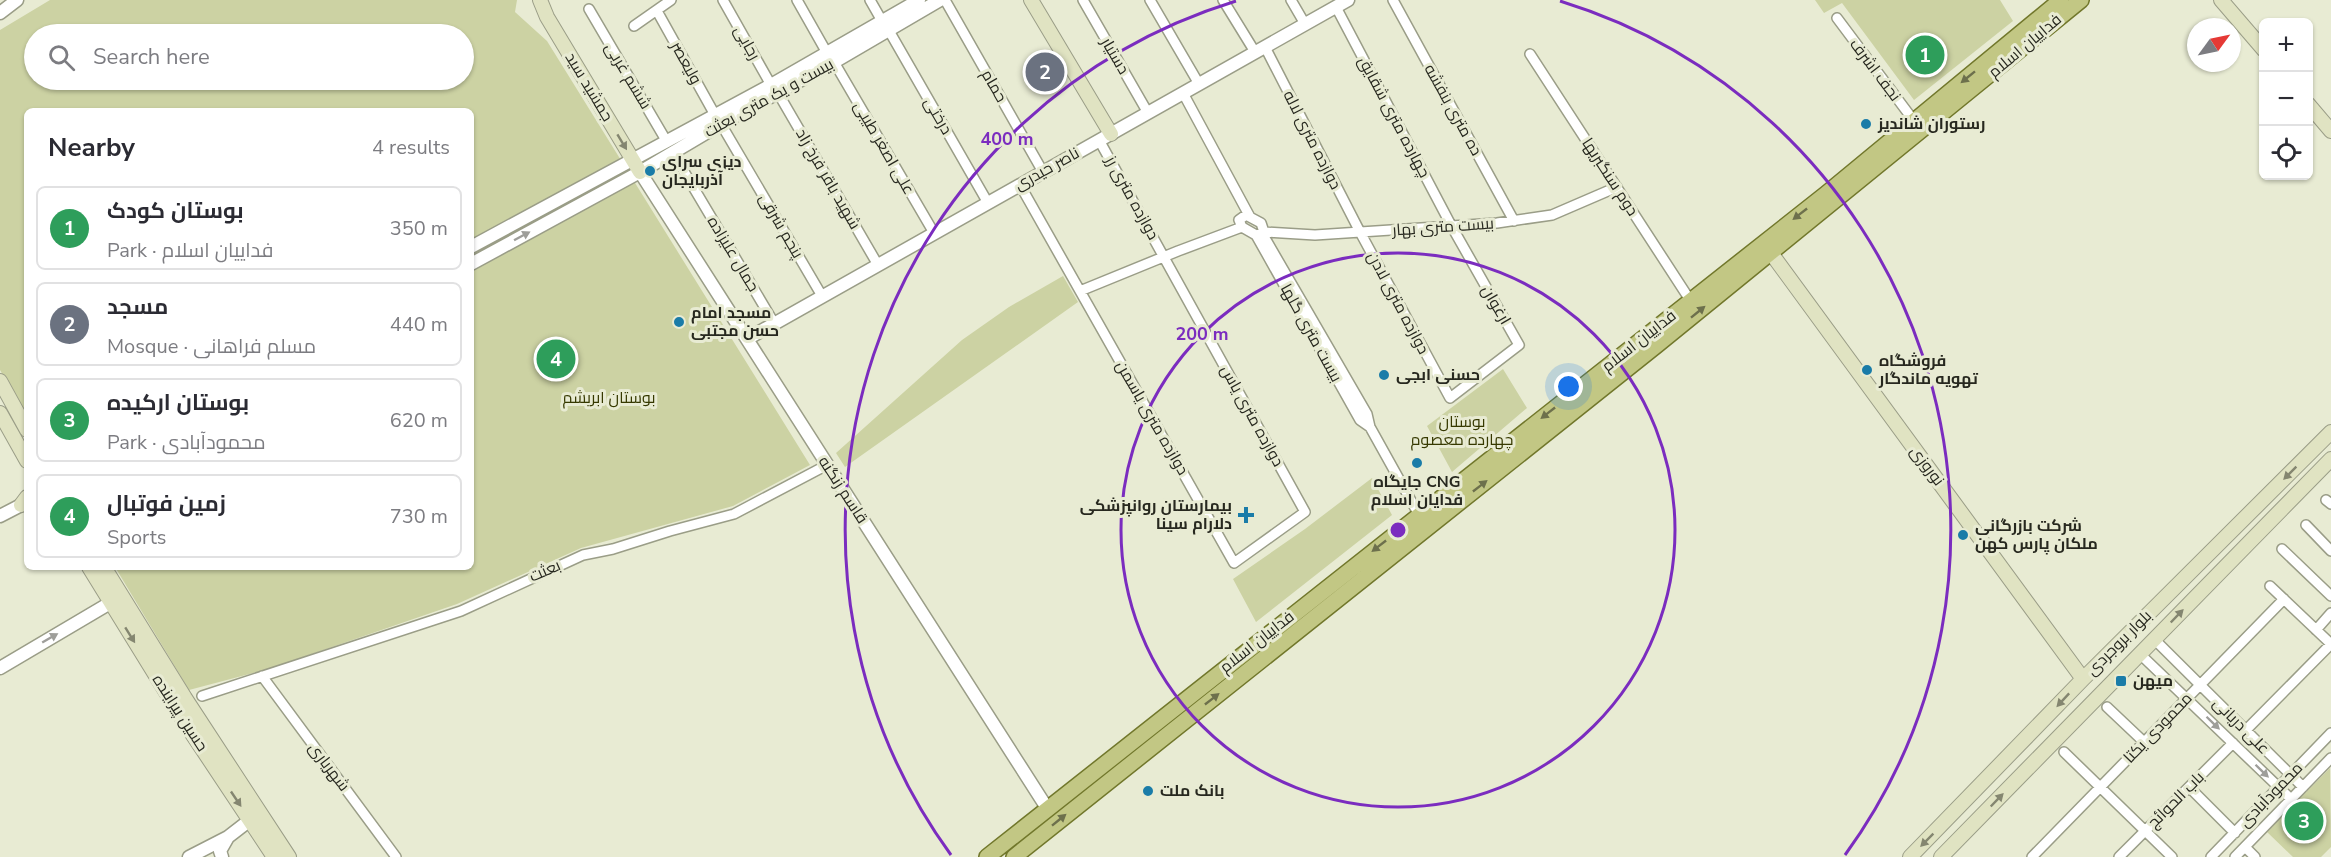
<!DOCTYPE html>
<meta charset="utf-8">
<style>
:root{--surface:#fff;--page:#f7f7f7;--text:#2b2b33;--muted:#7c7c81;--line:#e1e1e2;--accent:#1a7ca8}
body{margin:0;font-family:"Nunito Sans",Cairo,sans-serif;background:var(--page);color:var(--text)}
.controls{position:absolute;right:18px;top:18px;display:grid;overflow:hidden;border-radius:9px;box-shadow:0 2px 4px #0004}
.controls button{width:54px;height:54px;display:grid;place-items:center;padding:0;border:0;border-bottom:2px solid var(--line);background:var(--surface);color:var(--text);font:30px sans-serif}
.compass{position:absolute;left:2187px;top:18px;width:54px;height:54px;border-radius:50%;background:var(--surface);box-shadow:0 2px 4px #0004;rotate:57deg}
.you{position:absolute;left:1569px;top:387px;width:21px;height:21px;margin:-15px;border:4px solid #fff;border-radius:50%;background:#1a73e8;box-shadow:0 0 0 9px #1a73e833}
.badge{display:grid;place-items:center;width:39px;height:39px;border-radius:50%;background:var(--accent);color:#fff;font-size:20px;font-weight:700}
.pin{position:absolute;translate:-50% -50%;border:3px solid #fff;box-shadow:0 2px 6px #0006}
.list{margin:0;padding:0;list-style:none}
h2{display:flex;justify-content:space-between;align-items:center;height:78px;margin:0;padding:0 24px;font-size:26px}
h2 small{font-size:20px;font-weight:400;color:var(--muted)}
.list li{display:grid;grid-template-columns:39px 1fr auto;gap:18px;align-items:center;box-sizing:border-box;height:84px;margin:0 12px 12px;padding:0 12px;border:2px solid var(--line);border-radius:9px}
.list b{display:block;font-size:22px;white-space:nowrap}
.list p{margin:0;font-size:20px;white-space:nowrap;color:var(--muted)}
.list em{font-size:20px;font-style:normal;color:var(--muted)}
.icon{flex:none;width:33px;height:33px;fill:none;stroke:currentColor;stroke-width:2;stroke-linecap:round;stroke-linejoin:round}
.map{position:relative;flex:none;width:2331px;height:857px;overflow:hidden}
.search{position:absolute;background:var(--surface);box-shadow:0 2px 4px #0004;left:24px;top:24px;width:450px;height:66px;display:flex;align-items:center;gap:15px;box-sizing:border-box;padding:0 21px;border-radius:33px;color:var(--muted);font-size:22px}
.panel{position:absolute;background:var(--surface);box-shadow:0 2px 4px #0004;left:24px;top:108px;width:450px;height:462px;border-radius:9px}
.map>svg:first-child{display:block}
.green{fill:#ccd2a3;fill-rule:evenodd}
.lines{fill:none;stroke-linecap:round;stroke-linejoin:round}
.minor-casing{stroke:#9a9d87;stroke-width:12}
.tertiary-casing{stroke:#9a9d87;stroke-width:15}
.secondary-casing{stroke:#9a9d87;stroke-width:16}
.primary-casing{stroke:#71772b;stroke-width:18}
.minor{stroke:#fff;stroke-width:9}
.tertiary{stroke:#fff;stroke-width:12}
.secondary{stroke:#e0e3c2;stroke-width:14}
.primary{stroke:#c2c784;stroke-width:15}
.oneway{fill:#6d704c}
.oneway2{fill:#848670}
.oneway3{fill:#9e9e9a}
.ring{fill:none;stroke:#7b2cbf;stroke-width:3}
.poi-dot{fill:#1a7ca8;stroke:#e8ebd3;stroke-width:2}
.labels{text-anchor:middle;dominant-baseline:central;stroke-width:6;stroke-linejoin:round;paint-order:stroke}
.street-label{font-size:16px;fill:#27281f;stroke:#e8ebd3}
.poi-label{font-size:16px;font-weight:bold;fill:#27281f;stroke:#e8ebd3;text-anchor:start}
.park-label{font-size:16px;fill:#363900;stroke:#e8ebd3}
.centre{fill:#7b2cbf;stroke:#e8ebd3;stroke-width:3}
.ring-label{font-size:18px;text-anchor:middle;font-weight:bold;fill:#7b2cbf;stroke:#e8ebd3;stroke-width:6;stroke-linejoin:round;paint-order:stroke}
</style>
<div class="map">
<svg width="2331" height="857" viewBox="0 0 2331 857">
<rect width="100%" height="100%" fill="#e8ebd3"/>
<path class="green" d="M50 0H517L515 12 547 41 810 465 733 506 581 548 457 604 268 669 189 690 115 567H471V111H27V417L0 370V30ZM34 34H464V80H34Z
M1815 0H2000L2013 21 1914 100 1842 3 1824 13Z
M1063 276 1078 302 845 467 836 453 962 340 1009 307Z
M1503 369 1527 408 1452 472 1427 426Z
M1372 478 1392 515 1256 622 1233 579 1305 529Z
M2330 768 2331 847 2321 857H2293L2267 832Z"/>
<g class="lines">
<defs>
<path id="minor" d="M723 0 771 85
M797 0 827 53
M870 0 882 21
M945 0 1043 172
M1083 0 1148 113
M1150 0 1199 84
M1223 0 1255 52
M1291 0 1305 24
M1393 0 1514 221
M589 9 667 142
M657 11 715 115
M1837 18 1914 121
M634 26 671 0
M888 29 988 203
M1265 47 1360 232 1450 398 1519 345 1452 227 1336 7
M1530 54 1690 300
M834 62 934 233
M778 93 878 265
M1183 93 1250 217
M721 124 822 296
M673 153 774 323
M1020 185 1234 563 1305 512 1099 140
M1246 215 1261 223 1264 232 1261 234 1256 235 1242 227 1239 220Z
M1264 232 1315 235 1497 223 1552 215 1617 187
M1262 233 1367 414 1370 427 1419 515
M1256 235 1360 420 1370 427
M1080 291 1178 251 1242 227
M2326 500 2331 504
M2306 525 2331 551
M2282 549 2331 596
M2270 586 2331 644
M2316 630 2331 613
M2154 639 2303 787
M2140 654 2291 799
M262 676 396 857
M202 696 461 611 583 555 613 549 670 531 734 514 827 465
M2107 707 2144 742
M2246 730 2331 644
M2064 752 2172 857
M2189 787 2235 833
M2245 847 2255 857
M2032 857 2284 599
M2119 857 2233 743
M2211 857 2331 733
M2235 857 2331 758"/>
<path id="tertiary" d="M0 13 17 0
M640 172 1047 808
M471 247 771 85 919 0
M471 264 640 172 721 124 834 62 940 0
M747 339 1348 0
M0 516 27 502
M0 668 110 603
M189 857 228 837
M222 857 220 851 228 837 250 820"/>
<path id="secondary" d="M540 0 547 17 640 172
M1031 0 1111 134
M2221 0 2264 50
M2308 104 2331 131
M1771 253 2083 679
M0 381 27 430
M0 413 27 461
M21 505 27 497
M89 567 187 726 274 857
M104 567 185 698 289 857
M1910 857 2083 679 2331 432
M1941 857 2331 459"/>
<path id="primary" d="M987 857 1826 194 2061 0
M1014 857 1657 345 2081 0"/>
</defs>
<use href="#minor" class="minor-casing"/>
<use href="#tertiary" class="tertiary-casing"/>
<use href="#secondary" class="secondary-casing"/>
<use href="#primary" class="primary-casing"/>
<use href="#minor" class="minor"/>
<use href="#tertiary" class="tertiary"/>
<use href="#secondary" class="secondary"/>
<use href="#primary" class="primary"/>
</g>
<defs><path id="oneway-solid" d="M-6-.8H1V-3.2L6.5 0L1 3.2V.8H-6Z" transform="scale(1.5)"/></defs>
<g class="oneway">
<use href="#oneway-solid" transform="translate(1968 77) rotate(141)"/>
<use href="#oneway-solid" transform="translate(1800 214) rotate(142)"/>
<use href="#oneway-solid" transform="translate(1698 312) rotate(-39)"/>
<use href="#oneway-solid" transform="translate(1548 413) rotate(142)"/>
<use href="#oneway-solid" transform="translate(1480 486) rotate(-38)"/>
<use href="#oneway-solid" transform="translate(1379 546) rotate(142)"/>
<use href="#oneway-solid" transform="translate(1212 699) rotate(-38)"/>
<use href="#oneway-solid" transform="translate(1059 820) rotate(-39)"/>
</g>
<g class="oneway2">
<use href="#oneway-solid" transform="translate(622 142) rotate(59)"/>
<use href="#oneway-solid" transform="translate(2290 473) rotate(135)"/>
<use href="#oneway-solid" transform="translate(2177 616) rotate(-46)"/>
<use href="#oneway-solid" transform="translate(130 635) rotate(58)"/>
<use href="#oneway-solid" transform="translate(2063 700) rotate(133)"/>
<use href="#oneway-solid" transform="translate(236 799) rotate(56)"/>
<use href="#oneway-solid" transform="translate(1997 800) rotate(-46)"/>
<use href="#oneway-solid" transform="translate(1927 840) rotate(135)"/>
</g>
<g class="oneway3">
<use href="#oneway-solid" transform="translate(522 236) rotate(-28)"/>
<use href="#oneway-solid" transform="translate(50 638) rotate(-30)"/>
<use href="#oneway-solid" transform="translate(2213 723) rotate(44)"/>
<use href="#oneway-solid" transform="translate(2262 771) rotate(44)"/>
</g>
<g class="ring">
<circle cx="1398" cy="530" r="277"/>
<path d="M951 855A553 553 0 0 1 1236 1M1560 1A553 553 0 0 1 1845 855"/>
</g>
<g class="poi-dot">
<circle cx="1866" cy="124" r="6"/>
<circle cx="650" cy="171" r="6"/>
<circle cx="679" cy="322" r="6"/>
<circle cx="1867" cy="370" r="6"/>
<circle cx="1384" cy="375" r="6"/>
<circle cx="1417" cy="463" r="6"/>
<path d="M1243 506h6v6h6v6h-6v6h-6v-6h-6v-6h6z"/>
<circle cx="1963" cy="535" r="6"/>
<rect x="2115" y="675" width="12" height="12" rx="3"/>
<circle cx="1148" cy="791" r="6"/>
</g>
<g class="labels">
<g class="street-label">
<text transform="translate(747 43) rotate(61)">رجایی</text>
<text transform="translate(2025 46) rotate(-40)">فداییان اسلام</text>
<text transform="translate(1115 56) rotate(60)">دستیار</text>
<text transform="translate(686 63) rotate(61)">ولیعصر</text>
<text transform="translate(1875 70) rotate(53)">نجف اشرف</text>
<text transform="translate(628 76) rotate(59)">ششم غربی</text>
<text transform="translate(994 86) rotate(60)">حمام</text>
<text transform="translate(589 87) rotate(59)">جمشید سید</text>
<text transform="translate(769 98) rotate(-29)">بیست و یک متری بعثت</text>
<text transform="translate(1453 110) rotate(61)">ده متری بنفشه</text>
<text transform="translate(938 116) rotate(60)">درختی</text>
<text transform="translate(1394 117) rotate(62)">چهارده متری شقایق</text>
<text transform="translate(1312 140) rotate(63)">دوازده متری لاله</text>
<text transform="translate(884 148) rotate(60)">علی اصغر طیبی</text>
<text transform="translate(1047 169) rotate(-29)">ناصر حیدری</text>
<text transform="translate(1610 177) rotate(57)">دوم سنگبریها</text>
<text transform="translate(828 179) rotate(60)">شهید باقر فرخ زاد</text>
<text transform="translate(1132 198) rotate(61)">دوازده متری رز</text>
<text transform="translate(781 226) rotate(60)">پنجم شرقی</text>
<text transform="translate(1443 227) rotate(-4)">بیست متری بهار</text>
<text transform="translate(733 254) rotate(59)">جمال علیزاده</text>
<text transform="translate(1398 303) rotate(62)">دوازده متری لادن</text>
<text transform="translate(1496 305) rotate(60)">ارغوان</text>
<text transform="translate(1311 333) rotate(61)">بیست متری گلها</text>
<text transform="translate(1639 341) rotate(-38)">فداییان اسلام</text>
<text transform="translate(1252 416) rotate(61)">دوازده متری یاس</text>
<text transform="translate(1152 418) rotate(60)">دوازده متری یاسمن</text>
<text transform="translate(1927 466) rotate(53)">نوروزی</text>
<text transform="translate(843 490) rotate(57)">قاسم زنگنه</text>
<text transform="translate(545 571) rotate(-24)">بعثت</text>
<text transform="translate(1257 642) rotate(-38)">فداییان اسلام</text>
<text transform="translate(2119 643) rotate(-45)">بلوار بروجردی</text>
<text transform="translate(180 713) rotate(57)">حسین پیراینده</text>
<text transform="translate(2241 726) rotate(45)">علی دریانی</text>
<text transform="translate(2158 728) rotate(-46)">محمودی یکتا</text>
<text transform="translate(329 767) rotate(53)">شهریاری</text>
<text transform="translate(2271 795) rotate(-46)">محمودآبادی</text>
<text transform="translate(2176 800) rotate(-45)">باب الحوائج</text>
</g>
<g class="poi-label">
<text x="1878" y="124">رستوران شاندیز</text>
<text x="662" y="162">دیزی سرای<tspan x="662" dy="18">آذربایجان</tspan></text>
<text x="691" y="313">مسجد امام<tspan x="691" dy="18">حسن مجتبی</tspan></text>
<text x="1879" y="361">فروشگاه<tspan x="1879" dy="18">تهویه ماندگار</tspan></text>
<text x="1396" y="375">حسنی ابجی</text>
<text x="1417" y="482" text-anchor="middle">جایگاه CNG<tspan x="1417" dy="18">فدایان اسلام</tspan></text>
<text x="1232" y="506" text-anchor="end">بیمارستان روانپزشکی<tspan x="1232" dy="18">دلارام سینا</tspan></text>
<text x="1975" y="526">شرکت بازرگانی<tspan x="1975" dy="18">ملکان پارس کهن</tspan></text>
<text x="2133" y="681">میهن</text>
<text x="1160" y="791">بانک ملت</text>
</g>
<g class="park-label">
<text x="609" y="398">بوستان ابریشم</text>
<text x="1462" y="422">بوستان<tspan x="1462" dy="18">چهارده معصوم</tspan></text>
</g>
</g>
<circle cx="1398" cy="530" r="9" class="centre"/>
<g class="ring-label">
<text x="1007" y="145">400 m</text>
<text x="1202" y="340">200 m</text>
</g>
</svg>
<div class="controls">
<button>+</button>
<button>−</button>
<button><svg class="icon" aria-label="locate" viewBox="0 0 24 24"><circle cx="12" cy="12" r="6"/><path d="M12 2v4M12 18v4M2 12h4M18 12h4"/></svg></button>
</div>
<svg class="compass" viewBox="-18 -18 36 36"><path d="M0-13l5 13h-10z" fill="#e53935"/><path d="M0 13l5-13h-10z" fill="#7c7c81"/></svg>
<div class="you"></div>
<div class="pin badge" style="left:1925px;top:55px;background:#2e9e5b">1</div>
<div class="pin badge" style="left:1045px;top:72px;background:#6b7280">2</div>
<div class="pin badge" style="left:2304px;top:821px;background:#2e9e5b">3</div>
<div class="pin badge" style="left:556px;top:359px;background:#2e9e5b">4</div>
<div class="search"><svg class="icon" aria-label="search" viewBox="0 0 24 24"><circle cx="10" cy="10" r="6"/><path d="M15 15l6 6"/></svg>Search here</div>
<section class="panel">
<h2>Nearby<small>4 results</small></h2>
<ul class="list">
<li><span class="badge" style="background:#2e9e5b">1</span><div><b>بوستان کودک</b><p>Park · فداییان اسلام</p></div><em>350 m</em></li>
<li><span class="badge" style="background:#6b7280">2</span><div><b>مسجد</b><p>Mosque · مسلم فراهانی</p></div><em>440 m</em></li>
<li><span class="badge" style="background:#2e9e5b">3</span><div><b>بوستان ارکیده</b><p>Park · محمودآبادی</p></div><em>620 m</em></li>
<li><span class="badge" style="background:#2e9e5b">4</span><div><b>زمین فوتبال</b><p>Sports</p></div><em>730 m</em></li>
</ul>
</section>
</div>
